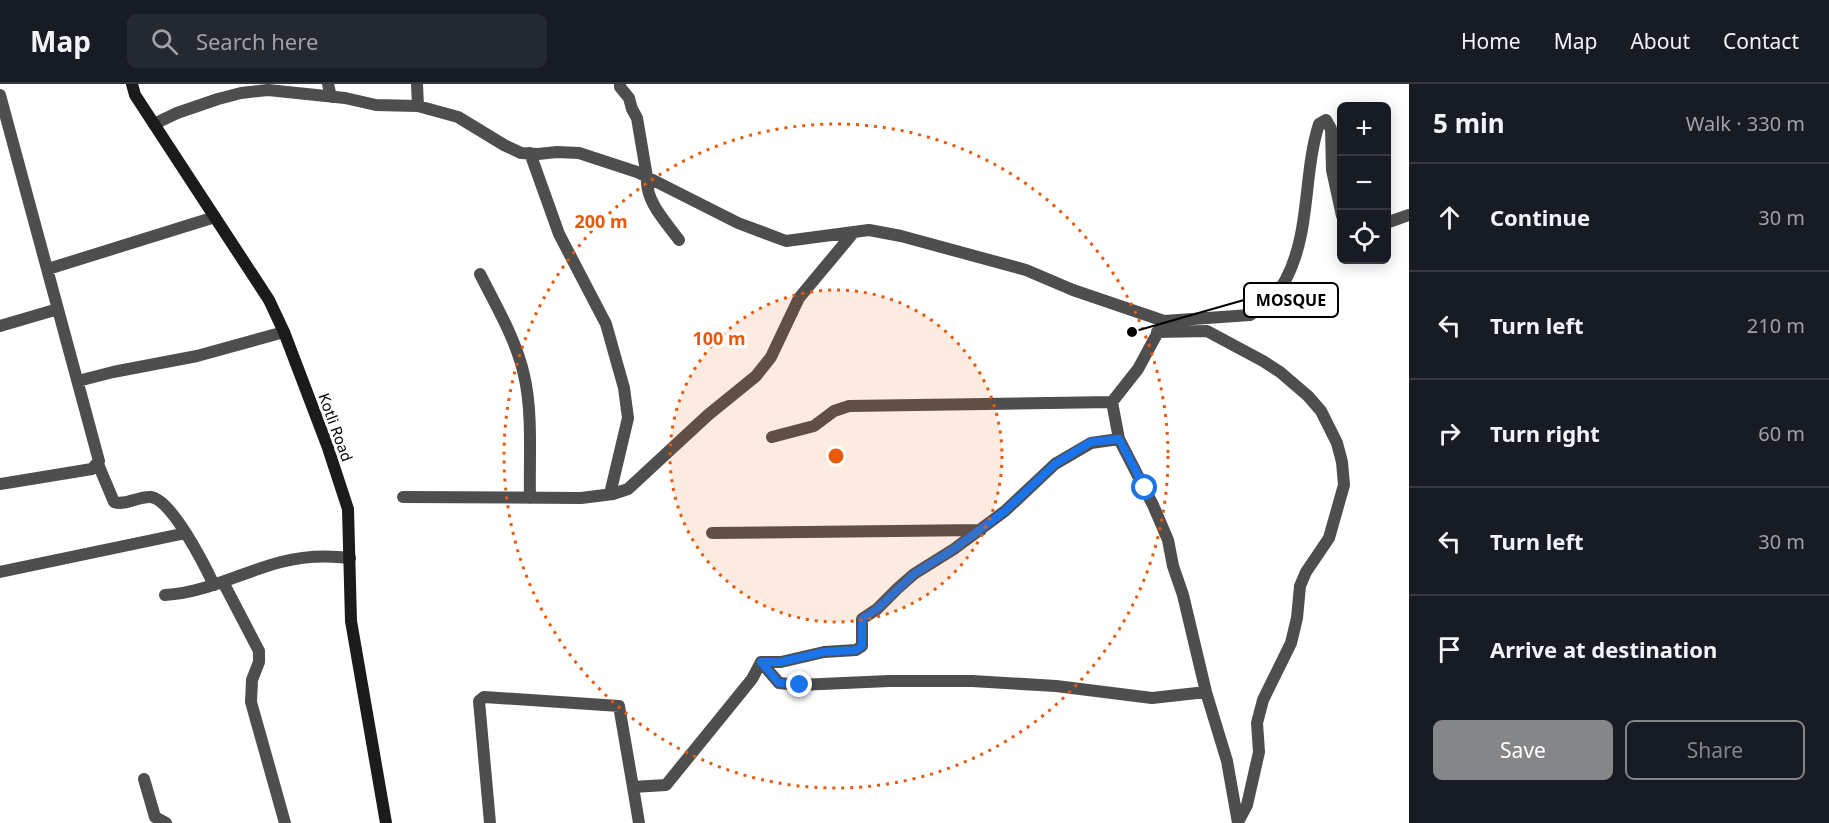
<!DOCTYPE html>
<meta charset="utf-8">
<style>
:root{--surface:#171b24;--page:#242831;--text:#f1f3f6;--muted:#9ea1a6;--line:#363941;--accent:#858687}
body{margin:0;font-family:"Noto Sans",sans-serif;background:var(--page);color:var(--text)}
.controls{position:absolute;right:18px;top:18px;display:grid;overflow:hidden;border-radius:9px;box-shadow:0 3px 15px #0003}
.controls button{width:54px;height:54px;display:grid;place-items:center;padding:0;border:0;border-bottom:2px solid var(--line);background:var(--surface);color:var(--text);font:30px sans-serif}
.stop{position:absolute;width:18px;height:18px;margin:-14px;border:4px solid #1a73e8;border-radius:50%;background:#fff}
.stop.end{background:#1a73e8;border-color:#fff;box-shadow:0 2px 6px #0008}
.list{margin:0;padding:0;list-style:none}
h2{display:flex;justify-content:space-between;align-items:center;height:78px;margin:0;padding:0 24px;font-size:26px}
h2 small{font-size:20px;font-weight:400;color:var(--muted)}
.list li{display:grid;grid-template-columns:39px 1fr auto;gap:18px;align-items:center;box-sizing:border-box;height:108px;padding:0 24px;border-top:2px solid var(--line)}
.list b{display:block;font-size:22px;white-space:nowrap}
.list em{font-size:20px;font-style:normal;color:var(--muted)}
.actions{display:flex;gap:12px;padding:18px 24px}
.actions a{flex:1;padding:14px 0;border:2px solid var(--accent);border-radius:9px;text-align:center;font-size:21px;color:var(--accent)}
.actions .main{background:var(--accent);color:#fff}
.icon{flex:none;width:33px;height:33px;fill:none;stroke:currentColor;stroke-width:2;stroke-linecap:round;stroke-linejoin:round}
.map{position:relative;flex:none;width:1409px;height:739px;overflow:hidden}
header{display:flex;align-items:center;gap:36px;box-sizing:border-box;height:84px;padding:0 30px;background:var(--surface);border-bottom:2px solid var(--line)}
header strong{font-size:28px}
nav{display:flex;gap:33px;margin-inline-start:auto;font-size:21px}
.search{width:420px;height:54px;background:var(--page);display:flex;align-items:center;gap:15px;box-sizing:border-box;padding:0 21px;border-radius:9px;color:var(--muted);font-size:22px}
main{display:flex}
aside{flex:1;background:var(--surface)}
.map>svg:first-child{display:block}
.lines{fill:none;stroke-linecap:round;stroke-linejoin:round}
.street{stroke:#4e4e4e;stroke-width:12}
.secondary{stroke:#1b1b1b;stroke-width:12}
.route{stroke:#1a73e8;stroke-width:8}
.ring{fill:none;stroke:#e8590c;stroke-width:3;stroke-dasharray:3 6}
.labels{text-anchor:middle;dominant-baseline:central;stroke-width:6;stroke-linejoin:round;paint-order:stroke}
.street-label{font-size:15px;fill:#000;stroke:#fff}
.centre{fill:#e8590c;stroke:#fff;stroke-width:3}
.ring-label{font-size:18px;text-anchor:middle;font-weight:bold;fill:#e8590c;stroke:#fff;stroke-width:6;stroke-linejoin:round;paint-order:stroke}
.leader{fill:none;stroke:#000;stroke-width:2}
.callout-dot{fill:#000;stroke:#fff;stroke-width:2}
.callout{fill:#fff;stroke:#000;stroke-width:2}
.callout-label{font-size:16px;text-anchor:middle;font-weight:bold;fill:#000}
</style>
<header>
<strong>Map</strong>
<div class="search"><svg class="icon" aria-label="search" viewBox="0 0 24 24"><circle cx="10" cy="10" r="6"/><path d="M15 15l6 6"/></svg>Search here</div>
<nav><a>Home</a><a>Map</a><a>About</a><a>Contact</a></nav>
</header>
<main>
<div class="map">
<svg width="1409" height="739" viewBox="0 0 1409 739">
<rect width="100%" height="100%" fill="#fff"/>
<g class="lines">
<path class="street" d="M328 0 331 13
M417 0 418 22
M620 0V3L629 14 632 25 637 34 647 93C645 117 665 137 679 156
M0 11 99 377 92 385 0 400
M154 40 177 29 218 15 241 9 268 6 345 14 376 21 418 22 458 33 504 61 521 69 538 70 557 68 579 69 637 88 738 139 786 157 869 146 901 152 1026 186 1073 206 1164 237
M530 69 559 150 606 240 624 304 628 334 610 410
M1386 139 1409 131
M48 185 215 133
M480 190C496 222 516 255 524 291 533 329 529 375 530 414
M0 242 58 225
M1157 248 1207 247 1263 277 1280 288 1308 312 1321 327 1337 359 1342 378 1344 401 1329 454 1306 488 1300 502 1297 534 1291 559 1263 616 1257 639 1259 668 1247 721 1238 738
M78 297 113 288 197 272 284 248
M772 353 814 342 834 327 849 322 1112 318
M1119 355 1153 421 1168 456 1173 482 1183 511 1206 608 1227 677 1238 739
M98 380 114 418C126 422 138 412 151 413 172 416 205 482 214 501
M403 413 581 414 613 410 628 405 708 331 756 292 771 273 799 214 854 148
M712 449 981 446
M0 488 186 449
M223 498 259 567V578L252 596 251 618 285 739
M165 511C206 509 242 488 281 478 304 472 326 471 350 474
M761 578 779 599 799 601 889 597H972L1056 602 1152 614 1206 608
M144 695 155 733 166 739
M633 703 639 739
M490 739 479 617 484 613 619 622 633 703 666 701 752 595 761 578H781L824 568 856 566 862 562V535L877 525 898 504 914 490 954 465 1005 427 1055 380 1091 359 1119 355 1112 318 1138 285 1164 237 1250 231C1263 222 1279 209 1286 195 1311 147 1303 90 1319 40L1326 36 1331 45 1332 86 1342 132"/>
<path class="secondary" d="M132 0 135 11 269 216 284 248 327 361 348 425 351 537 386 739"/>
</g>
<g class="lines">
<path class="route" d="M800 601 779 599 761 578H781L824 568 856 566 862 562V535L877 525 914 490 954 465 1005 427 1055 380 1091 358 1119 355 1145 404"/>
</g>
<circle cx="836" cy="372" r="166" fill="#e8590c" fill-opacity=".12"/>
<g class="ring">
<circle cx="836" cy="372" r="166"/>
<circle cx="836" cy="372" r="332"/>
</g>
<g class="labels">
<g class="street-label">
<text transform="translate(336 343) rotate(70)">Kotli Road</text>
</g>
</g>
<circle cx="836" cy="372" r="9" class="centre"/>
<g class="ring-label">
<text x="601" y="144">200 m</text>
<text x="719" y="261">100 m</text>
</g>
<path class="leader" d="M1132 248L1244 216"/>
<circle class="callout-dot" cx="1132" cy="248" r="6"/>
<rect class="callout" x="1244" y="199" width="94" height="34" rx="6"/>
<g class="callout-label">
<text x="1291" y="222">MOSQUE</text>
</g>
</svg>
<div class="controls">
<button>+</button>
<button>−</button>
<button><svg class="icon" aria-label="locate" viewBox="0 0 24 24"><circle cx="12" cy="12" r="6"/><path d="M12 2v4M12 18v4M2 12h4M18 12h4"/></svg></button>
</div>
<div class="stop" style="left:1145px;top:404px"></div>
<div class="stop end" style="left:800px;top:601px"></div>
</div>
<aside>
<h2>5 min<small>Walk · 330 m</small></h2>
<ul class="list">
<li><svg class="icon" aria-label="ahead" viewBox="0 0 24 24"><path d="M12 20V5M6 11l6-6 6 6"/></svg><div><b>Continue</b></div><em>30 m</em></li>
<li><svg class="icon" aria-label="left" viewBox="0 0 24 24"><path d="M17 20v-9H6M10 6l-5 5 5 5"/></svg><div><b>Turn left</b></div><em>210 m</em></li>
<li><svg class="icon" aria-label="right" viewBox="0 0 24 24"><path d="M7 20v-9h11M14 6l5 5-5 5"/></svg><div><b>Turn right</b></div><em>60 m</em></li>
<li><svg class="icon" aria-label="left" viewBox="0 0 24 24"><path d="M17 20v-9H6M10 6l-5 5 5 5"/></svg><div><b>Turn left</b></div><em>30 m</em></li>
<li><svg class="icon" aria-label="arrive" viewBox="0 0 24 24"><path d="M6 21V4h12l-3 4 3 4H6"/></svg><div><b>Arrive at destination</b></div></li>
</ul>
<div class="actions"><a class="main">Save</a><a>Share</a></div>
</aside>
</main>
